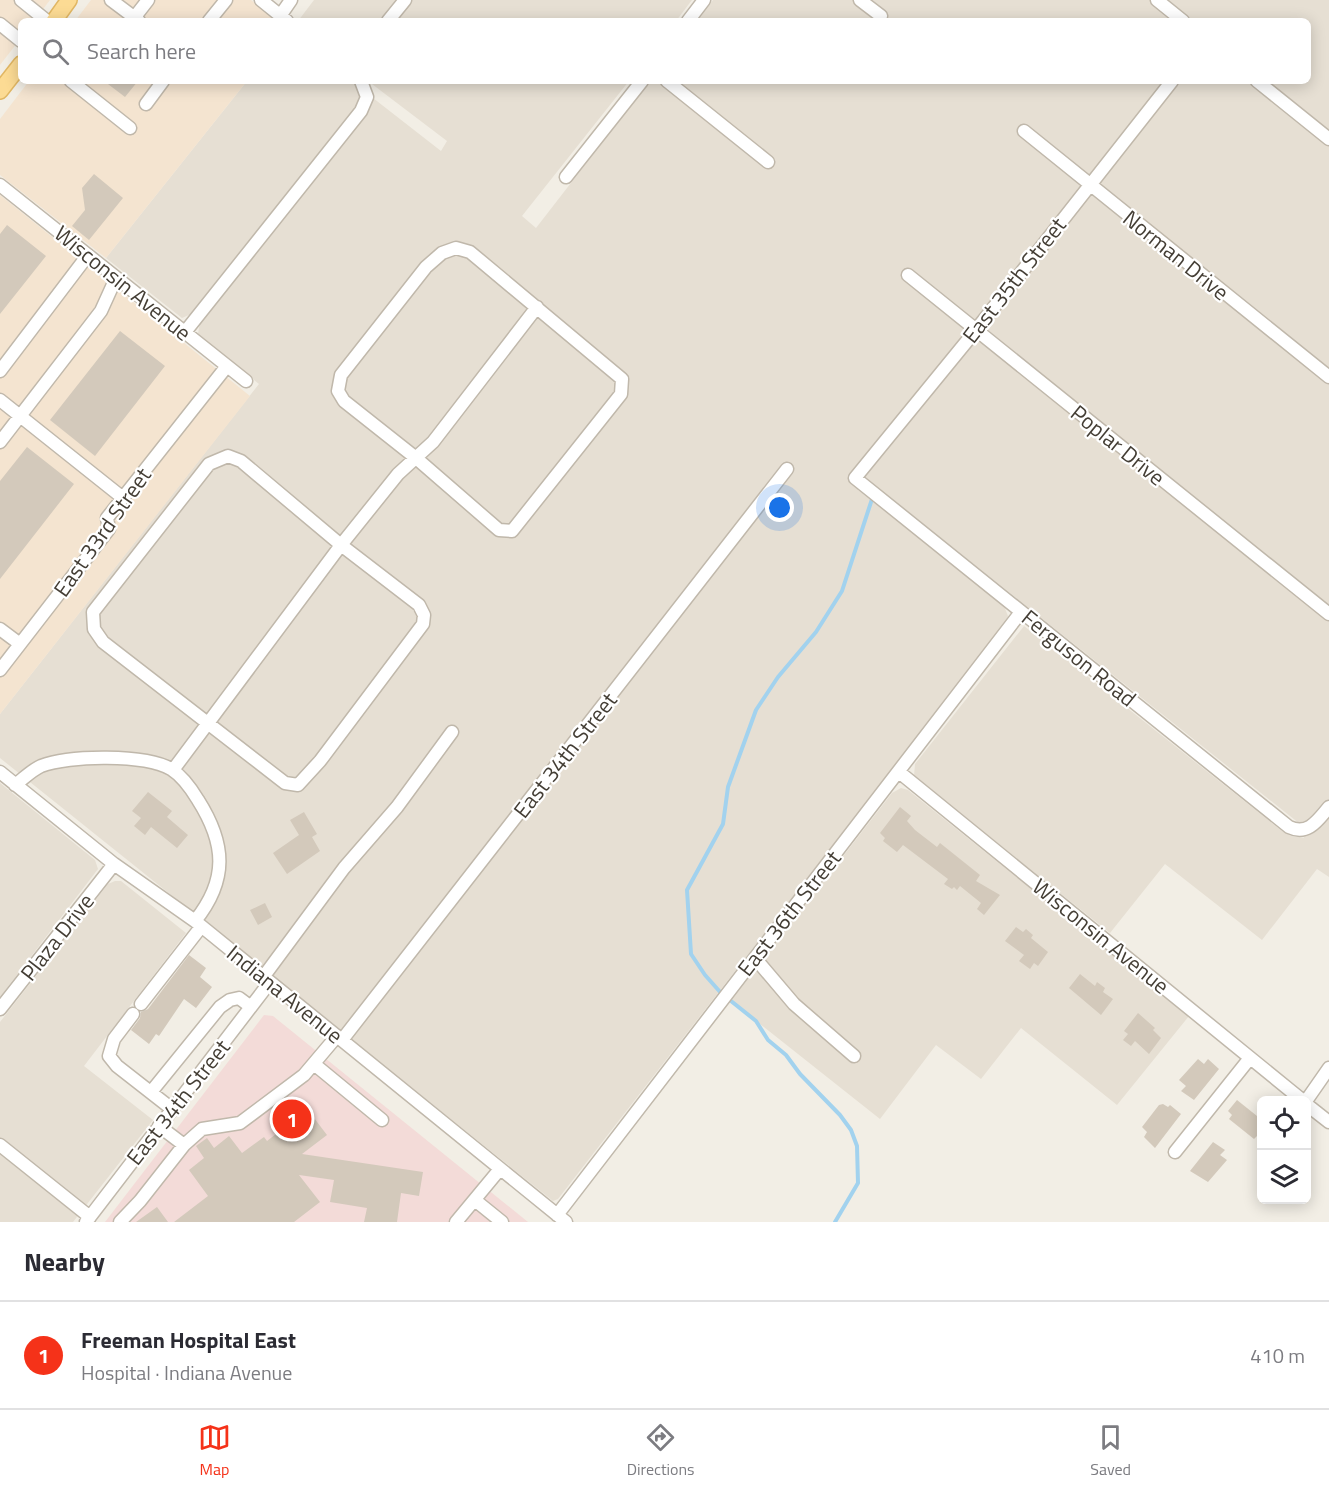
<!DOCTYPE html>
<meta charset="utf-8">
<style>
:root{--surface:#fff;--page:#f2f2f3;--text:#2b2b33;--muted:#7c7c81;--line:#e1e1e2;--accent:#f53219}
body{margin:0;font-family:"Titillium Web",sans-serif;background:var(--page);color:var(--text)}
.controls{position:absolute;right:18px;bottom:18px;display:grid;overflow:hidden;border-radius:9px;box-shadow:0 3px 15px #0003}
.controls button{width:54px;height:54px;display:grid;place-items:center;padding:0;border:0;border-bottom:2px solid var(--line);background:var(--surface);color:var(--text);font:30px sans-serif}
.you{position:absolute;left:780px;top:508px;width:21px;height:21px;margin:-15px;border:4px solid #fff;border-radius:50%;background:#1a73e8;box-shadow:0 0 0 9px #1a73e833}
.badge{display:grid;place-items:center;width:39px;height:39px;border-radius:50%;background:var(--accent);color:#fff;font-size:20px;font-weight:700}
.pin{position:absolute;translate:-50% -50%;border:3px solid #fff;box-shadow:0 2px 6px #0006}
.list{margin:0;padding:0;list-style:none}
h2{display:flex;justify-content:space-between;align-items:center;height:78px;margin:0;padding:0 24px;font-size:26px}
h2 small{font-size:20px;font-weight:400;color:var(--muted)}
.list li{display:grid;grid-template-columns:39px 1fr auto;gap:18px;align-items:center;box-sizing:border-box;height:108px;padding:0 24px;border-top:2px solid var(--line)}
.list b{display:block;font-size:22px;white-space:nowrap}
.list p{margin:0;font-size:20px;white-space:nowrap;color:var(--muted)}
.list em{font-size:20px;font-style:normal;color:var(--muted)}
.icon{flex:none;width:33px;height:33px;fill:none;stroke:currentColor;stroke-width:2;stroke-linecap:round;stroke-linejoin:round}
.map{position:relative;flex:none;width:1329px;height:1222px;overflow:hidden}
.search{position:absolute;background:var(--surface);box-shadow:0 3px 15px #0003;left:18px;right:18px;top:18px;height:66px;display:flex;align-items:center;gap:15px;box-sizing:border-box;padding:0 21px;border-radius:9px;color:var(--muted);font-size:22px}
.sheet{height:186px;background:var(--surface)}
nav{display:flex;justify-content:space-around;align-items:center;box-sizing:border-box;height:84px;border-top:2px solid var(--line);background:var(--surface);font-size:16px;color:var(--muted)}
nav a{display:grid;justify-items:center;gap:3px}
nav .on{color:var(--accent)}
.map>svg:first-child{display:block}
.residential{fill:#e6dfd3}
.commercial{fill:#f4e4d0}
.medical{fill:#f3dbd8}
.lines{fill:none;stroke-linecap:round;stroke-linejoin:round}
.stream{stroke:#a2d2ee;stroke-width:4}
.building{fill:#d3c9bb}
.minor-casing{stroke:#c0b8ab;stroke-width:15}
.major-casing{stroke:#e1b764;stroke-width:18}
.minor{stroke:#fff;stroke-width:12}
.major{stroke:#fcdb94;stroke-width:15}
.labels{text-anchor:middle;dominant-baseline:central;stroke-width:4.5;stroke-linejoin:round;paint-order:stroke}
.street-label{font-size:22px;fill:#443e35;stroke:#fff}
</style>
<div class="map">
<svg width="1329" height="1222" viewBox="0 0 1329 1222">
<rect width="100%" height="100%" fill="#f2eee5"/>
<path class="residential" d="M314 0H692L676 21H298Z
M713 0H1329V877L1317 869 1262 940 1165 864 1110 933 914 776 915 764 1024 626 1282 831 1291 836 1304 838 1300 824 867 479 858 490 1004 606 1008 616 1006 622 558 1199 553 1201 0 758V714L259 384 198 334 200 321 373 98 441 151 447 141 368 81H629L522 216 536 228 650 81H1308V21H697Z
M247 81H353L359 87 360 99 356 108 191 314 182 318 106 258Z
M0 783 95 860 98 869 0 997Z
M901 788 908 790 1189 1016 1117 1105 1021 1028 981 1079 936 1045 880 1119 731 1001 892 793Z
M115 881H121L186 933 84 1066 153 1120 73 1222H0V1022L108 884Z"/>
<path class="commercial" d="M0 0H50L34 21H21V38L0 65Z
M91 0H251L278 21H75Z
M29 81H247L106 258 0 175V119Z
M0 195 250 396 0 714Z"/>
<path class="medical" d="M264 1015 273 1016 528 1222H105Z"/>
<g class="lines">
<path class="stream" d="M835 1222 858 1183 857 1146 851 1130 840 1115 800 1074 786 1055 768 1040 756 1021 721 993 705 975 691 954 687 890 723 824 728 787 756 710 778 677 816 632 842 591 873 496"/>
</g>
<path class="building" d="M104 81H138L125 97Z
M94 174 123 198 89 240 72 226 85 210 82 188Z
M7 225 46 256 0 314V234Z
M120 331 165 366 95 456 50 420Z
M27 447 74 484 0 579V481Z
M148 792 172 811 167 817 188 835 177 848 151 827 145 835 134 826 141 818 132 811Z
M900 807 911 816 907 821 915 830 937 847 940 843 980 875 976 881 1000 895 984 915 977 909 981 903 960 886 957 890 954 887 952 889 944 884 948 879 903 845 897 852 883 841 885 838 880 833Z
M304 812 317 834 312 837 320 851 287 874 273 853 299 835 290 820Z
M265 903 272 917 258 925 250 910Z
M1016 927 1023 932 1026 929 1033 935 1031 938 1048 952 1038 966 1034 963 1030 969 1019 961 1024 955 1005 941Z
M189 955 206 968 200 977 212 987 196 1008 184 999 159 1036 156 1034 149 1044 131 1030 140 1018 141 1012 148 1009Z
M1080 974 1095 986 1097 982 1105 988 1103 992 1113 999 1101 1015 1069 988Z
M1138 1013 1155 1028 1153 1030 1161 1038 1149 1054 1135 1041 1131 1046 1123 1040 1128 1034 1124 1031Z
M1198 1059 1204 1064 1208 1059 1219 1069 1194 1100 1181 1091 1186 1086 1179 1080Z
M1237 1100 1262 1120V1131L1254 1139 1229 1119 1232 1115 1228 1111Z
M1163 1104 1168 1107 1170 1105 1181 1114 1155 1148 1144 1137 1147 1132 1142 1127 1159 1105Z
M311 1114 327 1135 302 1154 423 1172 419 1196 401 1193 397 1222H364L367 1208 330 1202 334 1180 299 1175 320 1202 294 1222H174L208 1196 189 1170 204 1158 196 1146 207 1138 214 1148 229 1136 242 1153 264 1137 267 1141 276 1134 280 1139Z
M1213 1142 1225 1150 1220 1155 1227 1160 1208 1182 1190 1171Z
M157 1207 168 1222H136Z"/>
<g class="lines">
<defs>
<path id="minor" d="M21 0 47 21
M111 0 139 21
M261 0 287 21
M860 0 881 16
M1157 0 1183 21
M280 16 291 0
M134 18 148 0
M209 21 226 0
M388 21 405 0
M688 21 704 0
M0 24 21 41
M71 81 130 128
M667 81 768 162
M1172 81 976 330 855 478 1289 827C1308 836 1318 820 1329 807
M1257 81 1329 139
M146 104 163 81
M1024 131 1329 377
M566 177 642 81
M0 185 246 381
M456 248 470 252 622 379 621 394 512 531 499 530 416 458 344 401 338 391 341 375 426 267 442 253Z
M908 275 1329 614
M185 332 361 111 367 97 361 81
M0 371 88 255
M0 400 123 498
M0 442 101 311 116 278
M228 456 241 461 341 545 419 605 424 615 423 624 320 761 298 785 285 783 103 642 94 629 93 612 209 464Z
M0 629 20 644
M0 670 109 529 107 518 227 366
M173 770 341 545 398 474 433 442 537 307
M0 772 114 864 195 921 566 1222
M899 772 1302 1100
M15 785C23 779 32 770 41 766 69 755 145 754 171 769 182 776 192 790 198 800 226 844 228 880 195 921
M755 958 794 1004 854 1056
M264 976 344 868 397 807 452 732
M141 1004 201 927
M0 1009 114 864
M133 1014 114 1039 109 1056 117 1066 172 1109
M342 1040 787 469
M314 1064 382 1120
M151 1092 220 1007 230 1000 239 998 251 1007
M1306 1101 1329 1068
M1306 1104 1329 1122
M0 1145 90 1217
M184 1145 202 1129 240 1123 304 1075 337 1036
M1175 1152 1250 1058
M476 1201 502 1222
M557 1215 1021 612
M86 1222 270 982
M120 1222 140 1201 184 1145 159 1126
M456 1222 500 1169"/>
<path id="major" d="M54 21 69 0
M0 91 21 64"/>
</defs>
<use href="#minor" class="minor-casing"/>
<use href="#major" class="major-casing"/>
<use href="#minor" class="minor"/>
<use href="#major" class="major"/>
</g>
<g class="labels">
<g class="street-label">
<text transform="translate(1176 255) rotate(39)">Norman Drive</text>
<text transform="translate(1014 280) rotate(-52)">East 35th Street</text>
<text transform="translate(123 283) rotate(39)">Wisconsin Avenue</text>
<text transform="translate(1118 445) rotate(39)">Poplar Drive</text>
<text transform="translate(102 532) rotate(-55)">East 33rd Street</text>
<text transform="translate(1079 658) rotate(39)">Ferguson Road</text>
<text transform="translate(565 755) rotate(-52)">East 34th Street</text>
<text transform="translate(789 913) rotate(-52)">East 36th Street</text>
<text transform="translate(1101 936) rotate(39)">Wisconsin Avenue</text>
<text transform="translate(57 937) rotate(-52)">Plaza Drive</text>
<text transform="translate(285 994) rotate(39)">Indiana Avenue</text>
<text transform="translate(178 1102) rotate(-52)">East 34th Street</text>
</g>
</g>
</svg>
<div class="controls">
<button><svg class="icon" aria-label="locate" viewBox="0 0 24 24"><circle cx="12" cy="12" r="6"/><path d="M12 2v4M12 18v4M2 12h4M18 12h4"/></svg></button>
<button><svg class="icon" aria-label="layers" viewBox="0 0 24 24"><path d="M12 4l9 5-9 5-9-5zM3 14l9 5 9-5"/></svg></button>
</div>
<div class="you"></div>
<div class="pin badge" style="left:292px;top:1119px">1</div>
<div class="search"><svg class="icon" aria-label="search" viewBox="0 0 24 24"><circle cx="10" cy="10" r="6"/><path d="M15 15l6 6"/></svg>Search here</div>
</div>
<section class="sheet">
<h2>Nearby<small></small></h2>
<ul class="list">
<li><span class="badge">1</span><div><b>Freeman Hospital East</b><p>Hospital · Indiana Avenue</p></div><em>410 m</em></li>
</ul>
</section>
<nav>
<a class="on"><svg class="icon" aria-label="map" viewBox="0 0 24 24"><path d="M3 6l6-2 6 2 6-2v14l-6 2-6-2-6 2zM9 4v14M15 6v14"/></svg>Map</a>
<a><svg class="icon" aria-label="directions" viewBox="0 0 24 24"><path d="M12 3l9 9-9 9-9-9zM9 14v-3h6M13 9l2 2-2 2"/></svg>Directions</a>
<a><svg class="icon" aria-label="saved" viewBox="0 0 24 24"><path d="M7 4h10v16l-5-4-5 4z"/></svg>Saved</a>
</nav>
